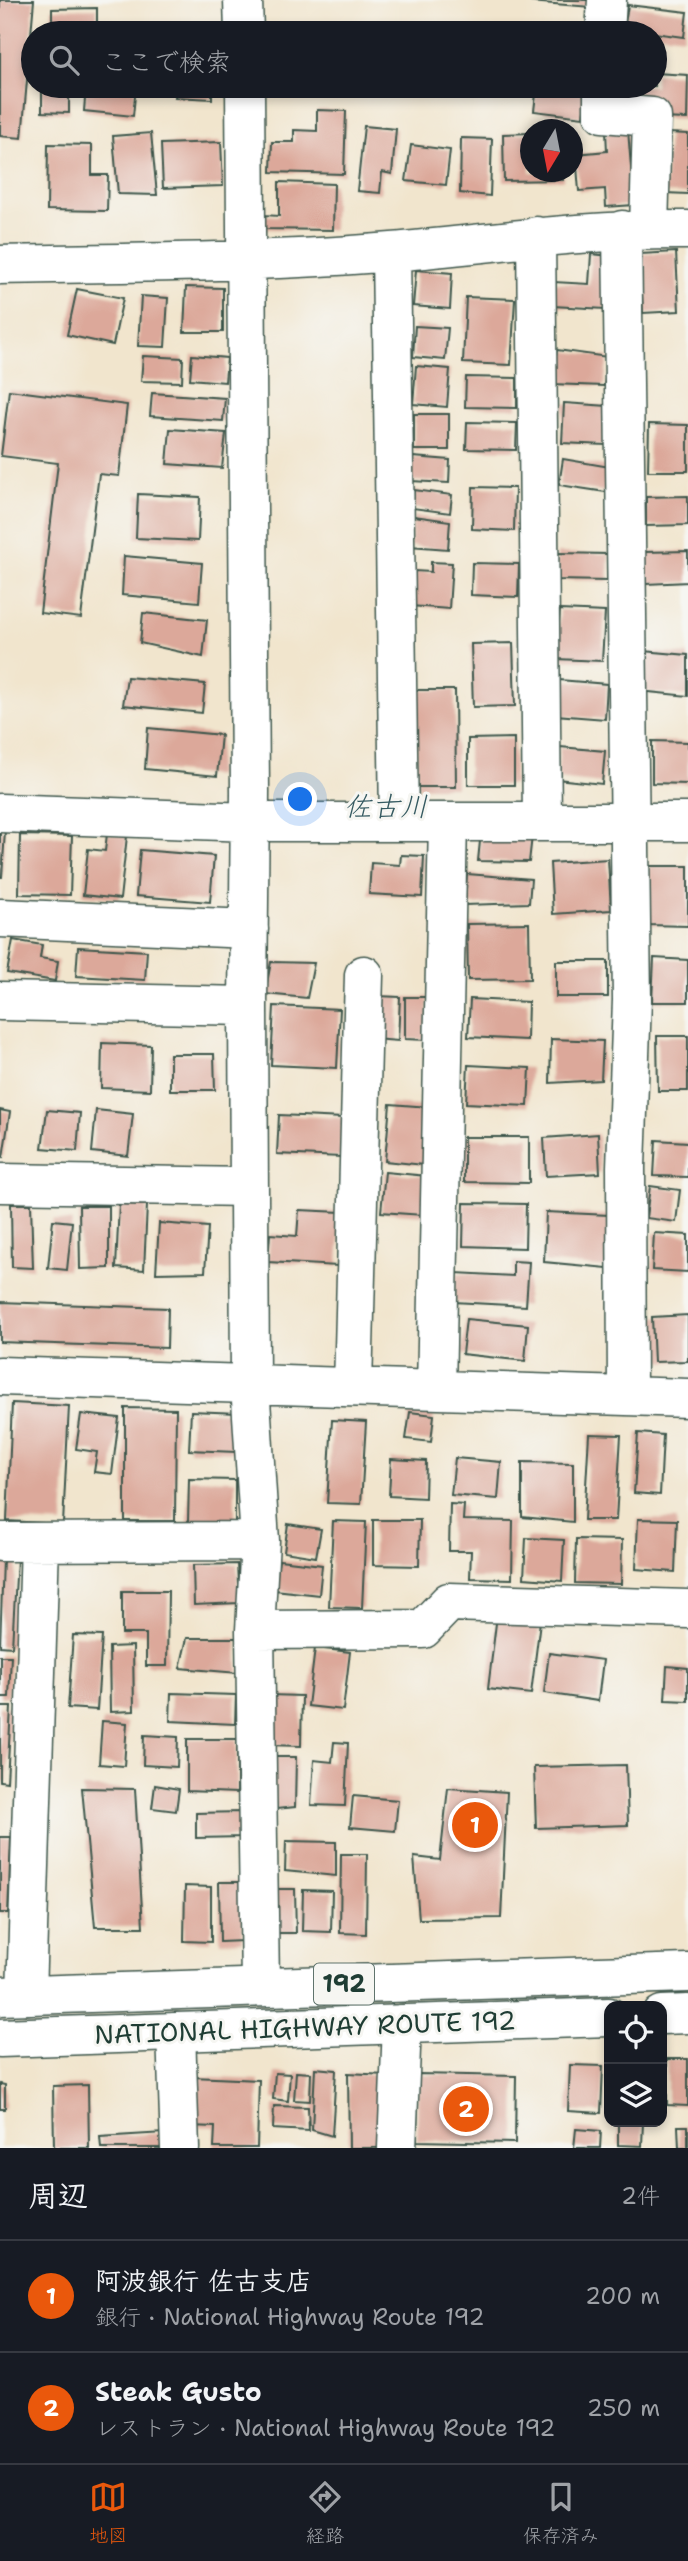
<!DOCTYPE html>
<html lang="ja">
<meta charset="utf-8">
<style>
:root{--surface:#171b24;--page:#20242c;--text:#f1f3f6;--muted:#9ea1a6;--line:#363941;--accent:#ea580c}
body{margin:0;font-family:"Shantell Sans","Klee One",sans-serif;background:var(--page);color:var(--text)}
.controls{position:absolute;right:21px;bottom:21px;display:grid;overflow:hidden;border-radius:14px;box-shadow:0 4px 10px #0003}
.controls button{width:63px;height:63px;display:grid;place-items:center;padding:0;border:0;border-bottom:2px solid var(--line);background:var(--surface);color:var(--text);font:35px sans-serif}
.compass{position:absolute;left:520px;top:119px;width:63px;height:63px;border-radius:50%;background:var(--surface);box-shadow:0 4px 10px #0003;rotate:190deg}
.you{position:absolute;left:301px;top:800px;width:24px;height:24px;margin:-18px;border:5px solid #fff;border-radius:50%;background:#1a73e8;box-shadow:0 0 0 10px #1a73e833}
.badge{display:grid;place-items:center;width:46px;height:46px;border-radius:50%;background:var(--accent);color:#fff;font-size:23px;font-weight:700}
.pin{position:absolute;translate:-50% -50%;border:4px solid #fff;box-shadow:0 2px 7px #0006}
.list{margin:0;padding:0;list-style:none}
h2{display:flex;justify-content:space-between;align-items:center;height:91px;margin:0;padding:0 28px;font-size:30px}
h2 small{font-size:23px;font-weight:400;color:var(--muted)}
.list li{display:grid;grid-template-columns:46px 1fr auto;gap:21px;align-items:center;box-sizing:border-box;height:112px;padding:0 28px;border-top:2px solid var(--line)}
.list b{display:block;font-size:26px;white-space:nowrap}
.list p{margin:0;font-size:23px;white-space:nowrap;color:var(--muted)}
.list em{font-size:23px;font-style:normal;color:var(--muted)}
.icon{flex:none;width:38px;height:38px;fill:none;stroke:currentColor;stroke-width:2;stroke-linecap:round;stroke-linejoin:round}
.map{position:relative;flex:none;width:688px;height:2148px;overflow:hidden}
.search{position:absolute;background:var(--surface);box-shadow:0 4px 10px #0003;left:21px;right:21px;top:21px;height:77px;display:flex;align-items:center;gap:18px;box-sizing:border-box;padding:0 24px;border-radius:38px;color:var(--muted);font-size:26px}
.sheet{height:315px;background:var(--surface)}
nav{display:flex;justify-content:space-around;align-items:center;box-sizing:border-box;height:98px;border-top:2px solid var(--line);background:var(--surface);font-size:19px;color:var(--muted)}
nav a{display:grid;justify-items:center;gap:4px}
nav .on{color:var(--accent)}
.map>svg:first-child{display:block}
.building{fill:#dca89a}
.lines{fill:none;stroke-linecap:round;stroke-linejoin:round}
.street-casing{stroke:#3e564b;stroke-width:41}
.highway-casing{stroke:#3e564b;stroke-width:41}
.street{stroke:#fff;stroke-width:38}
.highway{stroke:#fff;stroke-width:38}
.labels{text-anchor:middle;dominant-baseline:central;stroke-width:6;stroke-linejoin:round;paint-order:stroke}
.shield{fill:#f6f6f2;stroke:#60746d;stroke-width:2}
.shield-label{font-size:24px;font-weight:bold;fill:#1f3d34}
.street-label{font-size:26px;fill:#1f3d34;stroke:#f6f6f2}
.water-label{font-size:28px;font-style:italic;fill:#355a61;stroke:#f6f6f2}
</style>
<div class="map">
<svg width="688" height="2148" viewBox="0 0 688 2148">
<rect width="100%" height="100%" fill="#f6f6f2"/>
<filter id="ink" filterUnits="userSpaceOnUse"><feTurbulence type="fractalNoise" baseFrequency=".0143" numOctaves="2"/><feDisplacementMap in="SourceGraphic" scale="14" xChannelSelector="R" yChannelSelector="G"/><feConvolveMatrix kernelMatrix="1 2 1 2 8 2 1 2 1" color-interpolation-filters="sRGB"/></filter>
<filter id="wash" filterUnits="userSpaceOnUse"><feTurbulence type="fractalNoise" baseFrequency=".00686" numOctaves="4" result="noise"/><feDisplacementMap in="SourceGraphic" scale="28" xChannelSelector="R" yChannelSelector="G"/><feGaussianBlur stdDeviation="1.57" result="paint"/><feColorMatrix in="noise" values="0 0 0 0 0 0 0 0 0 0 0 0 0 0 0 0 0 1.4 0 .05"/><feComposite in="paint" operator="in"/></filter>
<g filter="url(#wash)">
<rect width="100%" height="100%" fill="#f1e5cd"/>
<g id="blocks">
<path class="building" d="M0 0H34L22 138 0 136Z
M530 0H591V7L530 2Z
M628 5 687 12 684 37 624 29Z
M97 8V33H67V22H52V9Z
M655 73 688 75 687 119 661 118 662 101 632 99 633 86H655Z
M42 86H69V113L42 112Z
M86 86H136L133 116 84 111Z
M176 86H212V99L175 97Z
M537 86H587L583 117 534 111Z
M317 110 346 111 344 174 271 172 272 142H294V130L317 131Z
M364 126 396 129 392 174 382 172 380 193 357 191Z
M628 130 634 205 606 207 605 189 579 191 576 154 607 151 606 131Z
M151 133 157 195 118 194 113 136Z
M530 133V172H563V180L504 181 503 134Z
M668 133 688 134V194L665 193Z
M461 138 492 139 490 196 460 193Z
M221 142 223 186 163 188 161 144Z
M48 144 92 145V175H108L107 211 47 210Z
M411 145 450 150 446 185 406 181Z
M279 182 334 184 333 230 264 229V215L279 216Z
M676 252 679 311 643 313 640 254Z
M591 254 610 256 606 309 553 306 554 282 589 284Z
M416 270 452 273 450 309 413 306Z
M186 287 223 288V332H184Z
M77 289 123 298 113 345 67 335Z
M141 296 168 298 165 347 138 346Z
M466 297 515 299 511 365 463 363Z
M415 326 448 328 445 360 413 357Z
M557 350 608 357 604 386 552 384Z
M192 355 227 358 225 382 190 379Z
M143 356 183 358 182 382 141 381Z
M416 366 450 369 447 407 413 404Z
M466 377 517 378V408L465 407Z
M9 390 127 405 119 476 99 474 81 618 40 613 58 463 1 456Z
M152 393 225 398 223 421 150 416Z
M564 403 608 406 606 445 562 443Z
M414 414H449V450H414Z
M467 422 517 423 516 450 466 449Z
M649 424 688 425V471H648Z
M170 429 226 433 222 468 167 464Z
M413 457 450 460 449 483 411 481Z
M563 459 610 467 606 492 559 485Z
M473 487 515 488 514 531 472 529Z
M414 490 452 495 450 513 412 508Z
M138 494 200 497 198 541 136 538Z
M688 496V525L646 526V497Z
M414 516 450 521 448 549 410 546Z
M688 551V582L646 584 644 552Z
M557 553 609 554 608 581 556 580Z
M124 556 202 563 199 602 122 595Z
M431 562 452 563 449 609 411 606 414 571 431 572Z
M472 563 519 564 518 597 471 595Z
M560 610 605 612 602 661 556 659Z
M143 613 207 620 203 657 140 643Z
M513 643 515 706 473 707 471 644Z
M643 651 688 655V696L639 691Z
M127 677 205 684 202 713 123 705Z
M559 680 607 684 605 719 556 715Z
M415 690H455L456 787H417Z
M148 728 221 735 217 776 145 769Z
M514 738V785H468V739Z
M652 741 688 742V784L652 783Z
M560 747 605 751 602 784 557 779Z
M0 831H5L2 877H0Z
M481 831 532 836 529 862 478 861Z
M107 834 127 836 120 899 83 895 88 849 105 851Z
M20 835 72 836 70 895 19 894Z
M140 850 214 856 210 902 136 896Z
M401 855 424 856 422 897 369 894 371 863 400 865Z
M608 859 611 910 553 914 550 863Z
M649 866H688V926L648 925Z
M467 874 531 879 529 903 465 905Z
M529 923 530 979 468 980 467 924Z
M13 940 42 945 40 958 58 961 55 981 7 973Z
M78 947 147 951 145 980 76 976Z
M654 958 688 960V1002H652Z
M556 961H608V997H556Z
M271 962 314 963 307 998 265 994Z
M377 996 400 997 398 1041 374 1039Z
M405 997H428L427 1040 405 1039Z
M470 999 528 1002 527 1040 468 1037Z
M274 1006 340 1009 337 1068 271 1065Z
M657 1036H688V1091H658Z
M551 1039 603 1041 601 1080 550 1083Z
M102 1043 151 1045 150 1090 101 1088Z
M170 1054H214L215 1090H170Z
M468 1065 530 1068 528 1106 466 1103Z
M390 1104 429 1107 424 1165 385 1161Z
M0 1110 10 1112 3 1157 0 1156Z
M47 1110 80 1113 77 1151 42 1148Z
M96 1110 133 1114 128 1156 92 1152Z
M279 1115 343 1118 341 1157 277 1154Z
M598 1134 600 1173 546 1176 544 1138Z
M464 1137H529V1183L464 1182Z
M656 1140 688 1142V1177L654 1176Z
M385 1172 427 1176 423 1215 381 1212Z
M650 1186 680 1190 676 1222 646 1218Z
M464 1203 526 1204 525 1248 463 1246Z
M11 1204H31L33 1268 12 1267Z
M119 1204 147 1205 144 1270 116 1268Z
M79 1206H109V1268L80 1269Z
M299 1210 341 1212 338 1266 268 1262 270 1234 297 1236Z
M546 1212 609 1215 607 1268 544 1262Z
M53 1220 72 1222 67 1270 48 1268Z
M159 1223 208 1227 205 1272 156 1273Z
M654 1233 688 1235V1272L652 1270Z
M513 1261 529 1262 526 1306 454 1302 456 1273 513 1276Z
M0 1302 168 1308 167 1348 0 1342Z
M688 1315V1361L654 1362 652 1317Z
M466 1319 528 1325 525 1361 462 1354Z
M12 1403 69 1406 63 1524 7 1521Z
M125 1408 176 1409 175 1521H125Z
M191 1411 238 1413 236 1452 189 1450Z
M410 1412 434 1415 431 1442 406 1439Z
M81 1414 119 1418 112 1474 94 1472 97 1452 76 1449Z
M332 1420 366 1422 361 1504 327 1503Z
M638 1433 663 1435 660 1495 634 1493Z
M589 1434 621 1435 616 1520H584Z
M455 1458 501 1462 498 1499 451 1495Z
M391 1459 426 1461 425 1498 389 1496Z
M522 1462 573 1463V1522L522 1517Z
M189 1479 235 1480V1523H188Z
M450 1504 464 1505 463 1520 513 1521 512 1579 470 1578 471 1551H449Z
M638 1519 677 1520 675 1572 636 1569Z
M373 1520H420L419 1566 373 1565Z
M333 1521 366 1522 362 1608 329 1607Z
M288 1524 321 1529 316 1557 284 1552Z
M526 1538 564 1540 562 1581 524 1578Z
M576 1539 622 1540 621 1584 575 1583Z
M3 1559H17L12 1647 0 1646Z
M279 1560 322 1565 319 1595 275 1590Z
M237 1564 239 1603 194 1605 193 1565Z
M122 1591H168L167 1666H146V1634H122Z
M497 1615 540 1621 531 1694 488 1689Z
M73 1635 102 1636 97 1710 68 1708Z
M187 1638H237L238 1673 180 1668Z
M133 1646 134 1711 110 1712 109 1647Z
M315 1648 350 1652 343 1710 308 1706Z
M549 1653 603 1660 598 1701 544 1693Z
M0 1656H11L9 1697H0Z
M667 1666 688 1668V1701L665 1700Z
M171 1693 236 1695 235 1724 170 1721Z
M269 1695 302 1696 301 1746 268 1745Z
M0 1707H11L7 1782 0 1781Z
M102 1721 127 1723 124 1766 99 1764Z
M144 1735 178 1737 177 1767 143 1765Z
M187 1739H237V1793L187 1791Z
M334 1742 348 1743 345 1806 311 1805 314 1760 332 1762Z
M268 1757H296L295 1807 267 1810Z
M626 1765 628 1825 536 1828 534 1767Z
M155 1785 179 1789 176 1811 152 1808Z
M82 1788 135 1789 143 1927H95Z
M448 1788 507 1792 501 1918 419 1919 414 1857 440 1860Z
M353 1796 398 1800 395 1831 350 1827Z
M242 1812 243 1837 196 1838V1813Z
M0 1837H11L8 1913H0Z
M286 1841 336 1842V1876L285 1871Z
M341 1854H367L366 1934 340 1933Z
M219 1882H243V1941L220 1942Z
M185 1886 211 1887V1942L184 1941Z
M270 1889H295L296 1933H270Z
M303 1890 332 1891 331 1932 302 1931Z
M667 2059H688V2106L667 2105Z
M570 2065 603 2066 601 2113 568 2111Z
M315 2068 336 2070 332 2136 312 2130Z
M296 2072 311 2073 310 2101 294 2100Z
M275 2073 290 2074 288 2101 273 2099Z
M348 2073 385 2075V2148H349Z
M418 2074 516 2076 515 2143 417 2141Z
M192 2077 259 2080 257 2148H214L215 2127 190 2126Z
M0 2084 5 2085V2109H0Z
M88 2085 89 2148H54L53 2086Z
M274 2106 308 2107 309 2131 273 2129Z
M618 2122H643L642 2146 618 2145Z
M678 2126H688V2148H679Z
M576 2129 601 2131 600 2148H574Z
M164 2133 165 2148H101L100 2137Z"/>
</g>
</g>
<g filter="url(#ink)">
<use href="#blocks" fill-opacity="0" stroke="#3e564b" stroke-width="2"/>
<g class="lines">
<defs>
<path id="street" d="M243 0 244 33
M605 33 607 0
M245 86 250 792 248 1006 250 1384 260 1541 255 1630 260 1986
M603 86V113L652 117 649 230
M622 230 632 1000 626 1167 627 1395
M536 236 542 821
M391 252 399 822
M0 265C130 262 262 263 392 252 492 243 587 229 688 230
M0 813 250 822H688
M0 918 249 929
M0 1001 248 1006
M0 1183 249 1187
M0 1376 688 1398
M353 1387 364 975
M436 1390 448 822
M0 1542 260 1541
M255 1630 423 1629 449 1602 688 1609
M26 1995 40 1543
M176 2032 180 2148
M397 2148 402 2024"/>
<path id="highway" d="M0 1996 688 1973
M662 2015 688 2014
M0 2038 609 2017"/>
</defs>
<use href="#street" class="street-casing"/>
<use href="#highway" class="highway-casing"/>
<use href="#street" class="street"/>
<use href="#highway" class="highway"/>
</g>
</g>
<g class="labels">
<rect class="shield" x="314" y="1963.5" width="60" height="41" rx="5"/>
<g class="shield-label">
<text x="344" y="1984">192</text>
</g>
<g class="street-label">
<text transform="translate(305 2027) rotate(-2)">NATIONAL HIGHWAY ROUTE 192</text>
</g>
<g class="water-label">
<text x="386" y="806">佐古川</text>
</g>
</g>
</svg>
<div class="controls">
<button><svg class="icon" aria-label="locate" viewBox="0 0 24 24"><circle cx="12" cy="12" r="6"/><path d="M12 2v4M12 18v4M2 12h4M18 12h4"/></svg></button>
<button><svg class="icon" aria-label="layers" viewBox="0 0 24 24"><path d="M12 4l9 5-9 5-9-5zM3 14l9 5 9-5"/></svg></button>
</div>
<svg class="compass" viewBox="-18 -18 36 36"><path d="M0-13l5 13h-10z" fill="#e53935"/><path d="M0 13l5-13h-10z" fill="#9ea1a6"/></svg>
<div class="you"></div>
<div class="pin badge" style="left:475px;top:1825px">1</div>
<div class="pin badge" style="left:466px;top:2109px">2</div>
<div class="search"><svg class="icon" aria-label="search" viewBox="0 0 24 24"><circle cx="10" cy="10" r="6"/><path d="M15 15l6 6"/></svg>ここで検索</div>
</div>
<section class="sheet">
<h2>周辺<small>2件</small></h2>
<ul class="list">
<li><span class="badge">1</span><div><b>阿波銀行 佐古支店</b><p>銀行 · National Highway Route 192</p></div><em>200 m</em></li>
<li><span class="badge">2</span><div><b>Steak Gusto</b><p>レストラン · National Highway Route 192</p></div><em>250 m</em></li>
</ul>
</section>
<nav>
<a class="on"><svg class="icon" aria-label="map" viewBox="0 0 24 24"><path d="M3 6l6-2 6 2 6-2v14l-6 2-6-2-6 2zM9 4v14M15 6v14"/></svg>地図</a>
<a><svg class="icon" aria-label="directions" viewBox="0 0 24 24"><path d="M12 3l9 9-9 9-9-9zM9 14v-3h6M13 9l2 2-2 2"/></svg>経路</a>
<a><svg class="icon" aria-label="saved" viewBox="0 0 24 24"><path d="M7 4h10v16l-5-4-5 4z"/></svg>保存済み</a>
</nav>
